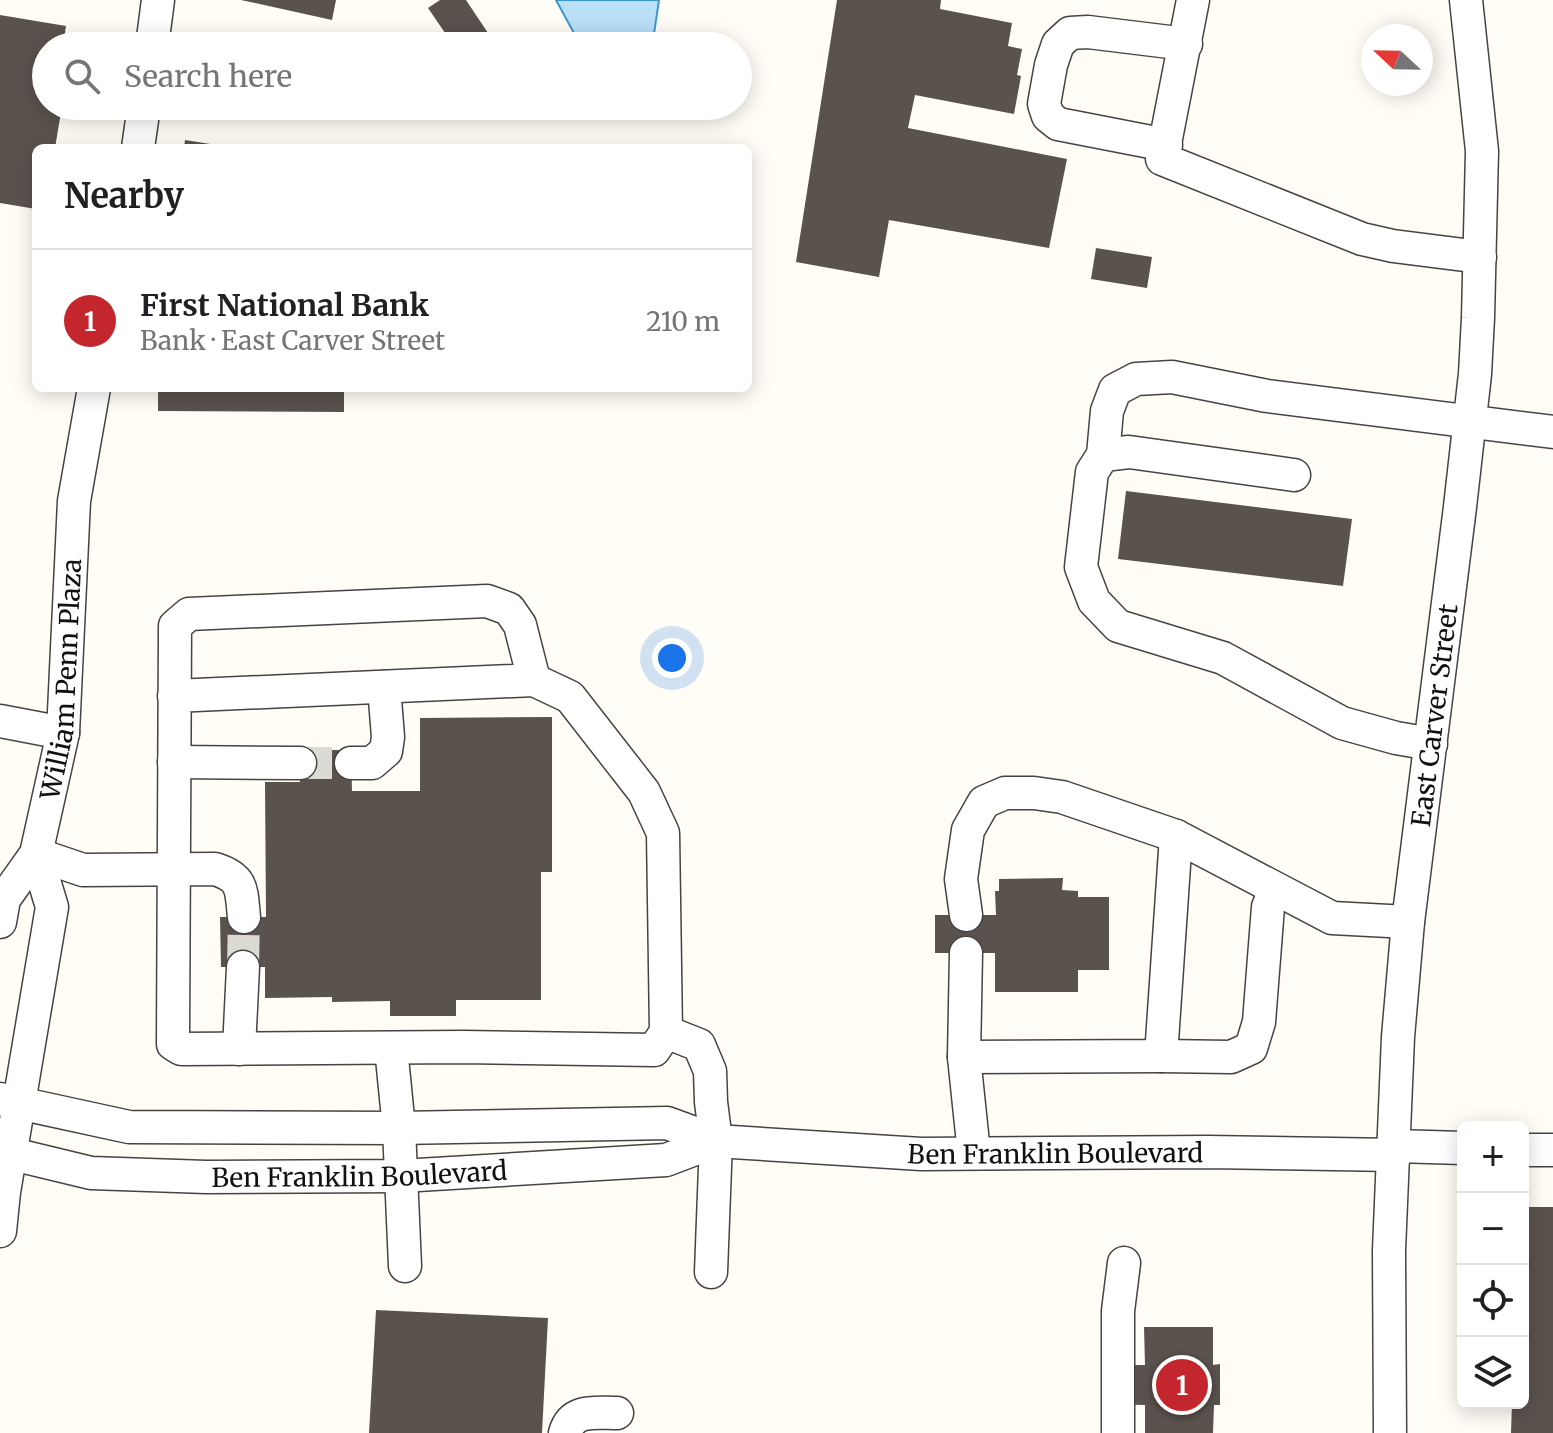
<!DOCTYPE html>
<meta charset="utf-8">
<style>
:root{--surface:#fff;--page:#f6f6f6;--text:#202124;--muted:#757577;--line:#e0e0e0;--accent:#c4262e}
body{margin:0;font-family:Merriweather,serif;background:var(--page);color:var(--text)}
.controls{position:absolute;right:24px;bottom:24px;display:grid;overflow:hidden;border-radius:12px;box-shadow:0 4px 20px #0003}
.controls button{width:72px;height:72px;display:grid;place-items:center;padding:0;border:0;border-bottom:2px solid var(--line);background:var(--surface);color:var(--text);font:40px sans-serif}
.compass{position:absolute;left:1361px;top:24px;width:72px;height:72px;border-radius:50%;background:var(--surface);box-shadow:0 4px 20px #0003;rotate:292deg}
.you{position:absolute;left:672px;top:658px;width:28px;height:28px;margin:-20px;border:6px solid #fff;border-radius:50%;background:#1a73e8;box-shadow:0 0 0 12px #1a73e833}
.badge{display:grid;place-items:center;width:52px;height:52px;border-radius:50%;background:var(--accent);color:#fff;font-size:26px;font-weight:700}
.pin{position:absolute;translate:-50% -50%;border:4px solid #fff;box-shadow:0 2px 8px #0006}
.list{margin:0;padding:0;list-style:none}
h2{display:flex;justify-content:space-between;align-items:center;height:104px;margin:0;padding:0 32px;font-size:34px}
h2 small{font-size:26px;font-weight:400;color:var(--muted)}
.list li{display:grid;grid-template-columns:52px 1fr auto;gap:24px;align-items:center;box-sizing:border-box;height:144px;padding:0 32px;border-top:2px solid var(--line)}
.list b{display:block;font-size:30px;white-space:nowrap}
.list p{margin:0;font-size:26px;white-space:nowrap;color:var(--muted)}
.list em{font-size:26px;font-style:normal;color:var(--muted)}
.icon{flex:none;width:44px;height:44px;fill:none;stroke:currentColor;stroke-width:2;stroke-linecap:round;stroke-linejoin:round}
.map{position:relative;flex:none;width:1553px;height:1433px;overflow:hidden}
.search{position:absolute;background:var(--surface);box-shadow:0 4px 20px #0003;left:32px;top:32px;width:720px;height:88px;display:flex;align-items:center;gap:20px;box-sizing:border-box;padding:0 28px;border-radius:44px;color:var(--muted);font-size:30px}
.panel{position:absolute;background:var(--surface);box-shadow:0 4px 20px #0003;left:32px;top:144px;width:720px;height:248px;border-radius:12px}
.map>svg:first-child{display:block}
.water{fill:#b9e0f7;stroke:#3f96cf;stroke-width:2}
.building{fill:#5a524d}
.lines{fill:none;stroke-linecap:round;stroke-linejoin:round}
.minor-tunnel{stroke:#dbdad3;stroke-width:32;stroke-dasharray:32 16;stroke-linecap:butt}
.minor-casing{stroke:#444;stroke-width:35}
.minor{stroke:#fff;stroke-width:32}
.labels{text-anchor:middle;dominant-baseline:central;stroke-width:8;stroke-linejoin:round;paint-order:stroke}
.street-label{font-size:26px;fill:#111;stroke:#fff}
</style>
<div class="map">
<svg width="1553" height="1433" viewBox="0 0 1553 1433">
<rect width="100%" height="100%" fill="#fffdf5"/>
<path class="water" d="M556 0H659L654 34 646 46H581Z"/>
<path class="building" d="M241 0H336L332 20Z
M440 0H466L490 36 475 46H454L428 8Z
M837 0H941L940 9 1012 23 1008 46 1022 49 1017 75 1021 76 1014 114 915 95 908 128 1067 159 1049 248 889 220 879 277 796 262Z
M0 15 66 26 63 46H46V106H62L55 148H36V209L0 203Z
M185 140 223 146V148H184Z
M1096 248 1152 257 1147 288 1091 279Z
M158 388H344V412L158 411Z
M1126 491 1352 519 1343 586 1118 559Z
M552 717V872H541V1000H456V1016H390V1001L332 1002V997L265 998V967H221L220 917H266L265 782H300V750H351L352 791H420V718Z
M1063 878 1062 890 1078 891V897H1109V970H1078V992H995V953H935V915H996L995 891H999V879Z
M1523 1207H1553V1433H1511L1512 1403H1523Z
M376 1310 548 1318 542 1433H369Z
M1144 1327H1213V1365L1220 1364V1405H1214L1213 1433H1145V1405L1103 1404V1365H1145Z"/>
<g class="lines">
<path class="minor-tunnel" d="M300 763H351
M243 967 244 917"/>
<defs>
<g id="minor">
<path d="M1193 0 1162 159 1362 239 1393 246 1480 257"/>
<path d="M152 46 158 0"/>
<path d="M1166 145 1058 124 1048 116 1044 104 1051 65 1058 44 1070 33 1088 32 1186 44"/>
<path d="M138 148 144 106"/>
<path d="M1103 455 1107 411 1115 390 1136 379 1172 377 1267 396 1553 432"/>
<path d="M1294 475 1129 452 1103 455 1092 472 1081 567 1094 601 1118 626 1223 658 1342 723 1396 738 1431 744"/>
<path d="M174 696 534 680 570 697 644 792 663 833 666 1032 654 1050 463 1047 181 1049 173 1044 175 626 189 614 487 601 509 609 520 625 534 680"/>
<path d="M0 721 63 733"/>
<path d="M174 762 300 763"/>
<path d="M351 763H372L386 751 388 737 384 687"/>
<path d="M36 854 83 870 215 869C244 878 241 890 244 917"/>
<path d="M966 915 961 879 968 830 984 802 1005 793H1034L1062 797 1176 836 1332 918 1408 922"/>
<path id="s1" d="M0 922 4 899 36 854 63 733 74 501 94 388"/>
<path d="M966 953 964 1057 974 1153"/>
<path d="M666 1032 699 1045 710 1071 711 1102 716 1141 711 1272"/>
<path d="M391 1048 399 1128 405 1266"/>
<path d="M239 1049 243 967"/>
<path d="M1161 1056 1231 1057 1251 1048 1259 1022 1268 907 1275 890"/>
<path d="M964 1057 1161 1056 1176 836"/>
<path id="s2" d="M0 1099 129 1127 399 1128 667 1123 716 1141 921 1154 1208 1152 1395 1155"/>
<path d="M1395 1146 1463 1148"/>
<path d="M1523 1150H1553"/>
<path id="s3" d="M0 1151 91 1173 206 1177 401 1176 666 1160 716 1141"/>
<path d="M0 1231 4 1192 52 907 36 854"/>
<path d="M565 1433C572 1408 596 1413 617 1413"/>
<path d="M1118 1433V1311L1124 1263"/>
<path id="s4" d="M1390 1433 1389 1250 1398 1037 1408 922 1460 507 1475 374 1478 318 1482 151 1466 0"/>
</g>
</defs>
<use href="#minor" class="minor-casing"/>
<use href="#minor" class="minor"/>
</g>
<g class="labels">
<g class="street-label">
<text stroke="none"><textPath href="#s1" startOffset="256">William Penn Plaza</textPath></text>
<text stroke="none"><textPath href="#s4" startOffset="720">East Carver Street</textPath></text>
<text stroke="none"><textPath href="#s2" startOffset="1062">Ben Franklin Boulevard</textPath></text>
<text stroke="none"><textPath href="#s3" startOffset="362">Ben Franklin Boulevard</textPath></text>
</g>
</g>
</svg>
<div class="controls">
<button>+</button>
<button>−</button>
<button><svg class="icon" aria-label="locate" viewBox="0 0 24 24"><circle cx="12" cy="12" r="6"/><path d="M12 2v4M12 18v4M2 12h4M18 12h4"/></svg></button>
<button><svg class="icon" aria-label="layers" viewBox="0 0 24 24"><path d="M12 4l9 5-9 5-9-5zM3 14l9 5 9-5"/></svg></button>
</div>
<svg class="compass" viewBox="-18 -18 36 36"><path d="M0-13l5 13h-10z" fill="#e53935"/><path d="M0 13l5-13h-10z" fill="#757577"/></svg>
<div class="you"></div>
<div class="pin badge" style="left:1182px;top:1385px">1</div>
<div class="search"><svg class="icon" aria-label="search" viewBox="0 0 24 24"><circle cx="10" cy="10" r="6"/><path d="M15 15l6 6"/></svg>Search here</div>
<section class="panel">
<h2>Nearby<small></small></h2>
<ul class="list">
<li><span class="badge">1</span><div><b>First National Bank</b><p>Bank · East Carver Street</p></div><em>210 m</em></li>
</ul>
</section>
</div>
